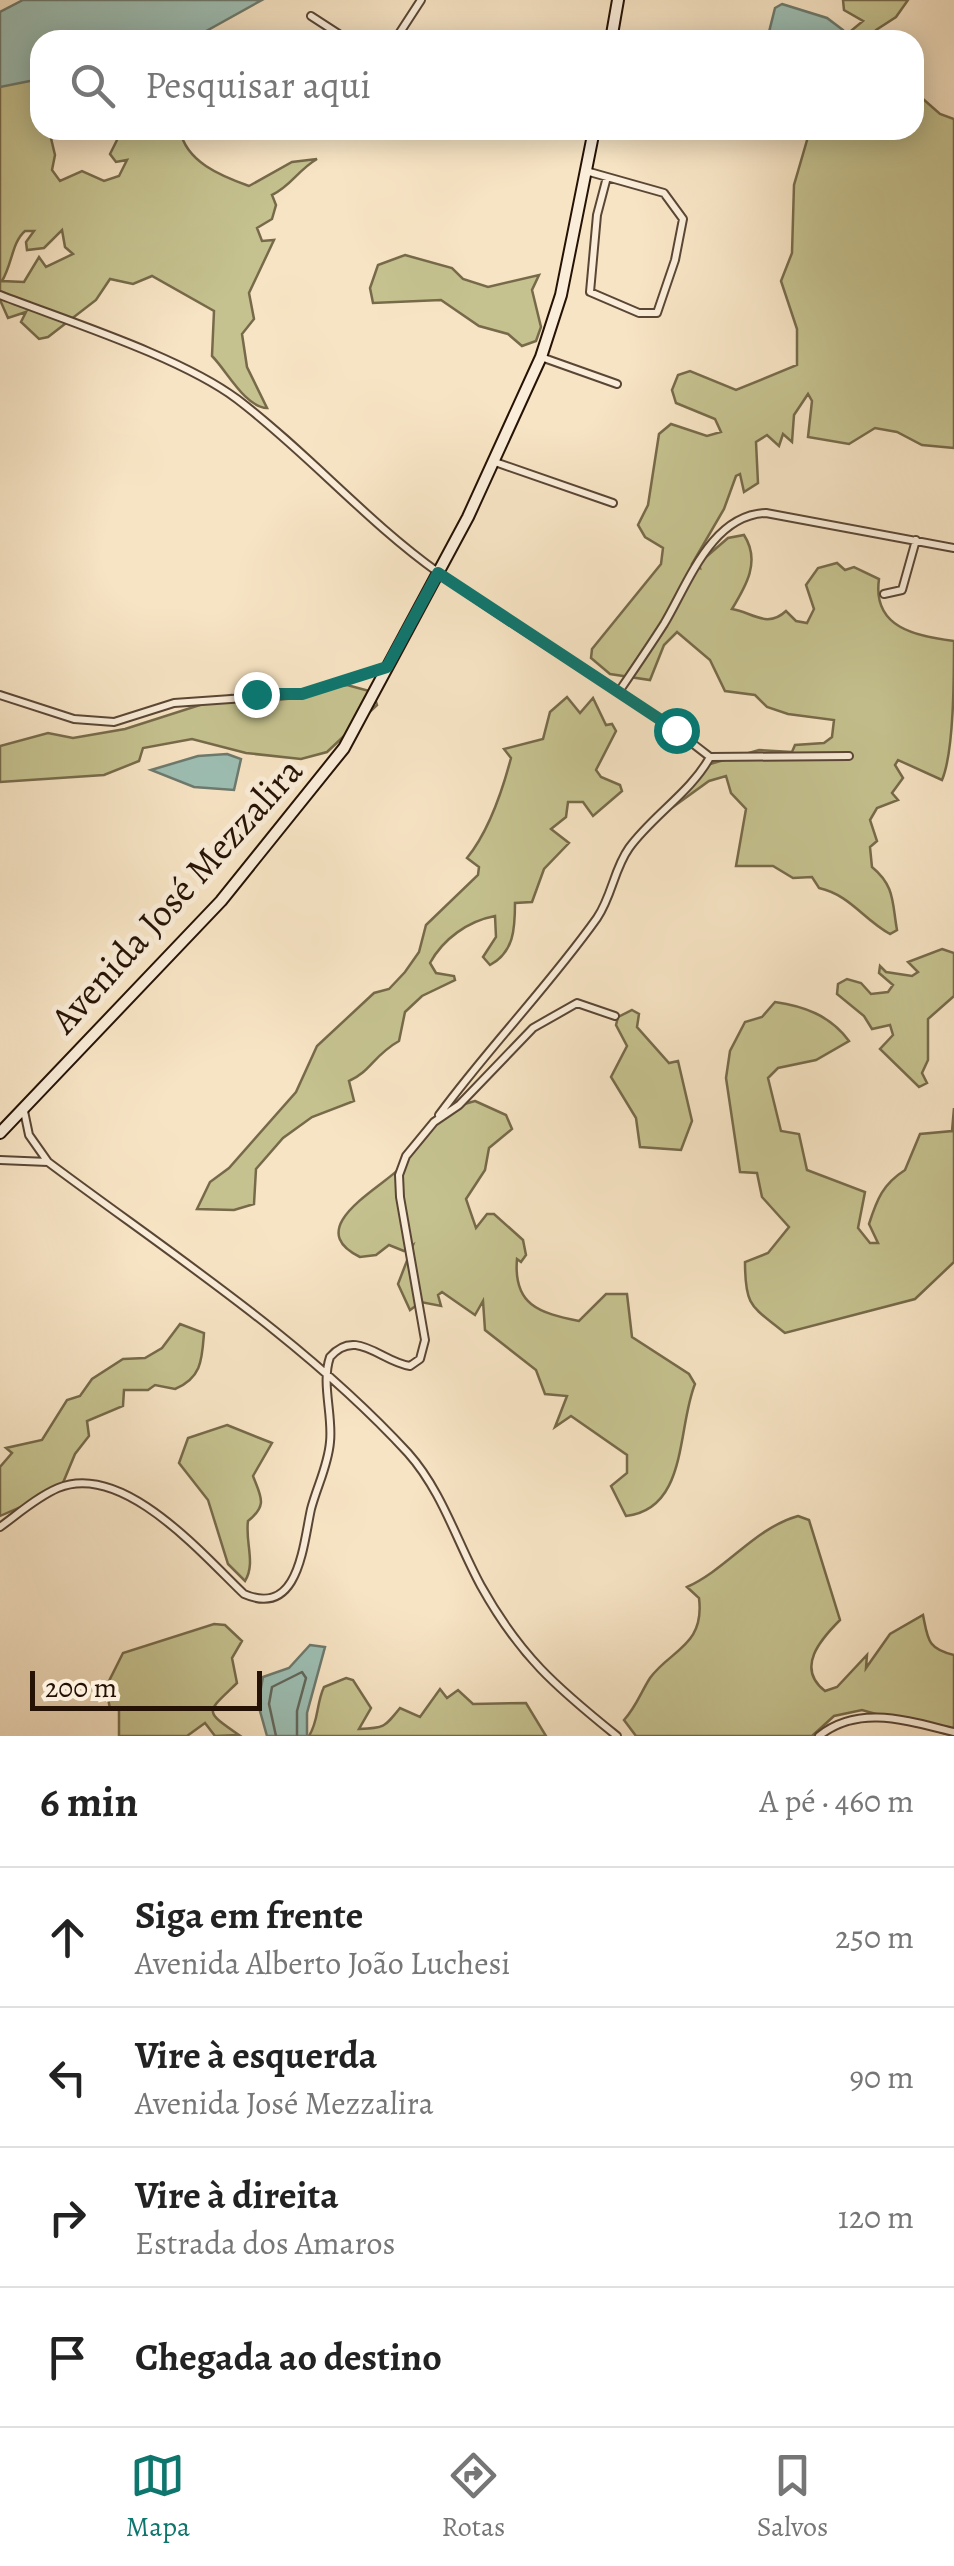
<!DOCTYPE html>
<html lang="pt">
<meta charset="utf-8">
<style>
:root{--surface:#fff;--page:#f2f2f2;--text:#222;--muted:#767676;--line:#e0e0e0;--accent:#0f766e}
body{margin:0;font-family:Alegreya,serif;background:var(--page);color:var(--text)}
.scale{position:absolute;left:30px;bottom:25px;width:232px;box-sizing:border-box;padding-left:10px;border:5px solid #261205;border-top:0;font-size:28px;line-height:35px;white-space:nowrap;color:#261205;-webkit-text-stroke:8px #faedd9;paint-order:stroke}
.stop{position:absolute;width:30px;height:30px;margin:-22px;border:8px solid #0f766e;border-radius:50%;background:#fff}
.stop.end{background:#0f766e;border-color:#fff;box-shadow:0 2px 10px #0008}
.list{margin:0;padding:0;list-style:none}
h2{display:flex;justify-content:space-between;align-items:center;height:130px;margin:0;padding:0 40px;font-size:42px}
h2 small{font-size:32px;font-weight:400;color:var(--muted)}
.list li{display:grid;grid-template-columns:65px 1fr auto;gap:30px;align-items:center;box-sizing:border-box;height:140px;padding:0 40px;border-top:2px solid var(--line)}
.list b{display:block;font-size:38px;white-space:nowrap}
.list p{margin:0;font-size:32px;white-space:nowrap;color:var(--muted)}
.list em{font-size:32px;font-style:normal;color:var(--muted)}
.icon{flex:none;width:55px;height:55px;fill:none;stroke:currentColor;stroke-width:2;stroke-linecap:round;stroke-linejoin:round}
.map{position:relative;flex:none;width:954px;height:1736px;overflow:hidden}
.search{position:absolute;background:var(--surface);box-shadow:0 5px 25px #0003;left:30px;right:30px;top:30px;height:110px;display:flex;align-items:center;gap:25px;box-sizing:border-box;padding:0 35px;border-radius:30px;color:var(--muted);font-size:38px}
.sheet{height:690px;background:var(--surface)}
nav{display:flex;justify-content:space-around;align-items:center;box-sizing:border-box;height:140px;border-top:2px solid var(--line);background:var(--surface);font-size:28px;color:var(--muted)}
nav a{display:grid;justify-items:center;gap:5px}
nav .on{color:var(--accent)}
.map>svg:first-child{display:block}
.green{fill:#c5c28f;stroke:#766a4a;stroke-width:2.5;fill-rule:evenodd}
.water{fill:#9dbfb4;stroke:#6d7a6e;stroke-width:2.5}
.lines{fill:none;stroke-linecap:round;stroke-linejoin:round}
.shore{stroke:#62685c;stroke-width:2.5}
.street-casing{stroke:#5a4635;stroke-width:10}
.secondary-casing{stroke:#261205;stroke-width:14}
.street{stroke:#faedd9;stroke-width:6}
.secondary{stroke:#faedd9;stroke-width:10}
.route{stroke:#0f766e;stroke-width:12}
.labels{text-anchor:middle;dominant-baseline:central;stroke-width:10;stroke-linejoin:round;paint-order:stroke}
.street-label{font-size:38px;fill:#261205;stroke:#faedd9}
</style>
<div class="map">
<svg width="954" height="1736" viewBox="0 0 954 1736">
<rect width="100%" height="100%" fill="#f7e4c4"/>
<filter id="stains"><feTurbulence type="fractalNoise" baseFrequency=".002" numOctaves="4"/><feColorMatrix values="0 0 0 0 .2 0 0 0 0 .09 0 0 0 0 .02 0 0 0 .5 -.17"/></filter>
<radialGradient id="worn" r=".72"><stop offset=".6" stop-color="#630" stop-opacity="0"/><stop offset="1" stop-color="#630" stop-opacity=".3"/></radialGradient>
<path class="green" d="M843 0H908L896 17 876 30 873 40H840L863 21 844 10Z
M40 65V130H49L55 155 52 170 60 181 82 171 104 181 119 176 127 160 116 162 110 154 122 130H180C186 162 221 176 249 186L292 162 317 159C298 170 291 186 272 195L276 205 272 219 257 228 262 241 274 240 249 293 254 319 242 334 247 367 267 408C245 407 227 371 212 356L214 311 152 276 133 284 110 279 96 300 48 337 39 339 21 322 26 312 8 318 0 300V77ZM62 230 65 247 73 254 46 267 39 257 24 282 2 281C12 265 12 242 25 231H34L26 242 27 250 44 248Z
M914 91 940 114 954 119V448L922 445 897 432 875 428 849 444 808 437 812 401 808 394 794 415 792 442 783 434 779 446 767 435 756 442 758 483 744 492 740 474 736 476 724 509 692 564 700 568 699 563 728 538 744 535C761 561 746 586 732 609 752 612 767 629 786 611L796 621 807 623 814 609 806 585 818 568 837 563 845 570 854 567 879 579C872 628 916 636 954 641 954 677 954 752 942 780L898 760 895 765 903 778 892 793 898 800 877 808 870 820 877 841 870 847 872 867C895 886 892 902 897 930L890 934C863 919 850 895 819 888L812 877 793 878 773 866H736L746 809 731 793 726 776 709 781 666 812 710 764 759 750 792 752 795 745 824 743 832 737 834 720 788 714 767 707 755 695 725 691 710 660 677 632 664 645 650 680 610 674 591 658 592 649 661 564 663 548 645 537 638 525 648 505 659 434 671 424 707 436 721 432 715 419 676 403 672 390 678 375 690 371 736 390 797 365V329L781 281 792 253 794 185 810 130H914Z
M405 255 452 268 463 279 488 287 539 275 532 290 541 327 536 341 522 346 508 334 479 326 441 300 373 303 370 288 378 265Z
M347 685 373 692 377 705 327 752 301 759 246 753 192 739 143 748 139 761 104 775 0 782V746L48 733 73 738 125 729 231 695 255 698Z
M567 697 580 713 593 698 606 725 612 724 616 731 596 770 601 777 620 785 622 791 593 816 583 802H568L566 817 551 829 569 843 544 869 532 902 515 903C515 929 514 952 490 965L483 957 496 937 495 916C468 921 443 939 430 963L436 973 454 976 455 980 422 996 405 1012 399 1041C374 1055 370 1072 349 1081L354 1101 312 1117 283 1138 256 1169 254 1204 234 1210 197 1209 210 1182 229 1168 296 1092 317 1046 374 993 389 989 405 972 419 952 426 925 478 875 479 867 467 858C489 831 502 792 511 758L504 749 543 739 550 712Z
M942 949 954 953V996L928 1019V1060L922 1073 927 1083 919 1087 880 1049 893 1035 890 1025 872 1029 864 1016 837 994 838 984 847 979 861 983 871 994 888 992 893 985 879 973 880 966 886 972 912 976 918 972 908 962Z
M775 1002C803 1006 830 1015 849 1041L816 1060 778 1068 768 1078 781 1131 799 1134 807 1170 865 1192 858 1228 870 1243H878L869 1224C877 1199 883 1184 905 1170L920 1134 952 1131 954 1108V1262L915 1299 785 1333C752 1306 745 1308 745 1262L768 1253 789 1227 762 1197 757 1173 740 1172 726 1078 730 1051 745 1022 762 1017Z
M632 1010 639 1014 637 1027 669 1063 678 1061 692 1121 681 1150 640 1147 636 1118 611 1077 627 1046 616 1025 618 1017Z
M475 1101 506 1115 512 1129 489 1148 485 1170 466 1199 476 1228 487 1214H494L523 1240 526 1255 521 1262 517 1259C513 1305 539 1313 579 1321L606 1294H627L632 1337 689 1374 695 1384C677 1428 688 1509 626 1516L611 1486 627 1473V1455L571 1416 555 1427 567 1396 545 1394 536 1370 485 1330 483 1301 475 1315 442 1292 438 1295 441 1306 421 1302 410 1310 398 1284 413 1245 404 1251 389 1245 376 1255 360 1257C300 1228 383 1187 401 1167 424 1141 438 1109 475 1101Z
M180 1324 204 1333C202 1359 202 1378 175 1389L155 1385 148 1390H124L123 1406 87 1421 89 1436 75 1454 60 1490 0 1516V1467L12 1453 6 1448 42 1440 67 1400 80 1396 92 1379 123 1359 145 1358 162 1348Z
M227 1425 272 1443 253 1476C261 1497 268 1505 248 1521 245 1543 256 1563 245 1581L228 1564 208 1500 179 1463 188 1438Z
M798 1516 809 1520 840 1620C821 1639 795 1668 825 1691L837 1687 867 1655 866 1668 890 1634 923 1615C928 1639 927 1649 954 1655V1736L862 1710 834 1716 812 1736H636L624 1720C636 1707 641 1692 650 1678 670 1650 705 1646 699 1598L687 1587C727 1569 755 1528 798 1516Z
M214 1624 225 1625 242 1641 232 1658 237 1683C206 1713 203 1710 239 1735L215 1736 205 1723 187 1736H119V1710L110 1709 106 1687 123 1653Z
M346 1678 353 1680 371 1708 359 1729C384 1728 384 1728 400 1708L420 1717 440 1689 447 1698 458 1690 473 1704 526 1703 546 1736H309C319 1720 316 1704 324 1687Z"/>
<path class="water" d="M23 0H262L190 40H40V79L0 87V12Z
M782 4 827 18 843 30 841 40H767L775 8Z
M227 754 241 759 234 790 194 787 151 770 198 756Z
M310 1645 325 1647 307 1713V1736H267L258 1704 263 1677 289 1668Z"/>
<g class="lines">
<path class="shore" d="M276 1736 269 1704 272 1687 302 1672 306 1678 297 1711V1736"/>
<defs>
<path id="street" d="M311 16 348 40
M395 40 421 0
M586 171 664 193 683 219 675 260 657 313H639L590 292 597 215 607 177
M0 295C67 321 181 357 237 399 308 453 366 521 439 573 527 637 624 689 710 757
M541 357 617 384
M495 462 613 503
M884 594 902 590 916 540
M620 690C635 668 650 646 664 624 688 584 711 515 766 513L954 548
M0 695 74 719 114 722 174 703 302 694 386 667
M710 757 849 756
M24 1111 29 1135 48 1162C171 1254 304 1340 408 1453 442 1491 457 1542 481 1586 520 1656 556 1687 617 1736
M439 1115C489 1047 548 987 597 918 612 896 614 869 629 848 652 816 691 792 710 757
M0 1160 48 1162
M0 1527C18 1514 37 1497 58 1488 123 1461 203 1555 244 1594 299 1618 303 1545 311 1509 317 1486 328 1466 330 1442 333 1415 321 1383 330 1357 356 1327 381 1362 410 1366L420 1359 425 1340 400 1197 399 1175 406 1156 434 1122 459 1105 533 1028 577 1003 615 1016
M819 1736C859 1704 908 1721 954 1732"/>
<path id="secondary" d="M611 40 618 0
M0 1133 221 901 344 748 468 517 541 357 561 295 594 130"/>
</defs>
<use href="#street" class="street-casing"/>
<use href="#secondary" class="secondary-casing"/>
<use href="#street" class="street"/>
<use href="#secondary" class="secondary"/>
</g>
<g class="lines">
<path class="route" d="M256 694H302L387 667 438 573 676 730"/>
</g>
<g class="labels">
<g class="street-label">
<text transform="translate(176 895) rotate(-48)">Avenida José Mezzalira</text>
</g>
</g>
<rect width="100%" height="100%" filter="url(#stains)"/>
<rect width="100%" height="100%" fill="url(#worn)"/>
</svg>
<div class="scale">200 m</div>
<div class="stop" style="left:676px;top:730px"></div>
<div class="stop end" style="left:256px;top:694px"></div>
<div class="search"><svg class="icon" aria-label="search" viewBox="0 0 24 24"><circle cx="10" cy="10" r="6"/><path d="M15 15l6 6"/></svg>Pesquisar aqui</div>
</div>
<section class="sheet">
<h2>6 min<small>A pé · 460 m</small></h2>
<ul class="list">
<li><svg class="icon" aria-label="ahead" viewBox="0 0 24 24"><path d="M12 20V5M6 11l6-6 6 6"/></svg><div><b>Siga em frente</b><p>Avenida Alberto João Luchesi</p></div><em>250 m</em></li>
<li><svg class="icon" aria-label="left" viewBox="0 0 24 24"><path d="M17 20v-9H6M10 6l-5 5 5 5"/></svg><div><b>Vire à esquerda</b><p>Avenida José Mezzalira</p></div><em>90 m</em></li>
<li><svg class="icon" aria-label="right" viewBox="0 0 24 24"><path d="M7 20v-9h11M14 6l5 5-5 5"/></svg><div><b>Vire à direita</b><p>Estrada dos Amaros</p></div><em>120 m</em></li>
<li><svg class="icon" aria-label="arrive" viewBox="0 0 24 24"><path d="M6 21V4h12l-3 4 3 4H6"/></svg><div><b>Chegada ao destino</b></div></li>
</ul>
</section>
<nav>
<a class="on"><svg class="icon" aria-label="map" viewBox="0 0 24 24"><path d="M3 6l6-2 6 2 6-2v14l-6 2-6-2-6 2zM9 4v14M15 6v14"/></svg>Mapa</a>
<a><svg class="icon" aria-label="directions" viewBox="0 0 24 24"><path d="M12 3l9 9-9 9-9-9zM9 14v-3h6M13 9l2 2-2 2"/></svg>Rotas</a>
<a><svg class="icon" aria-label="saved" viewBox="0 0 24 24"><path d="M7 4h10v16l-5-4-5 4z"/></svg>Salvos</a>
</nav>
